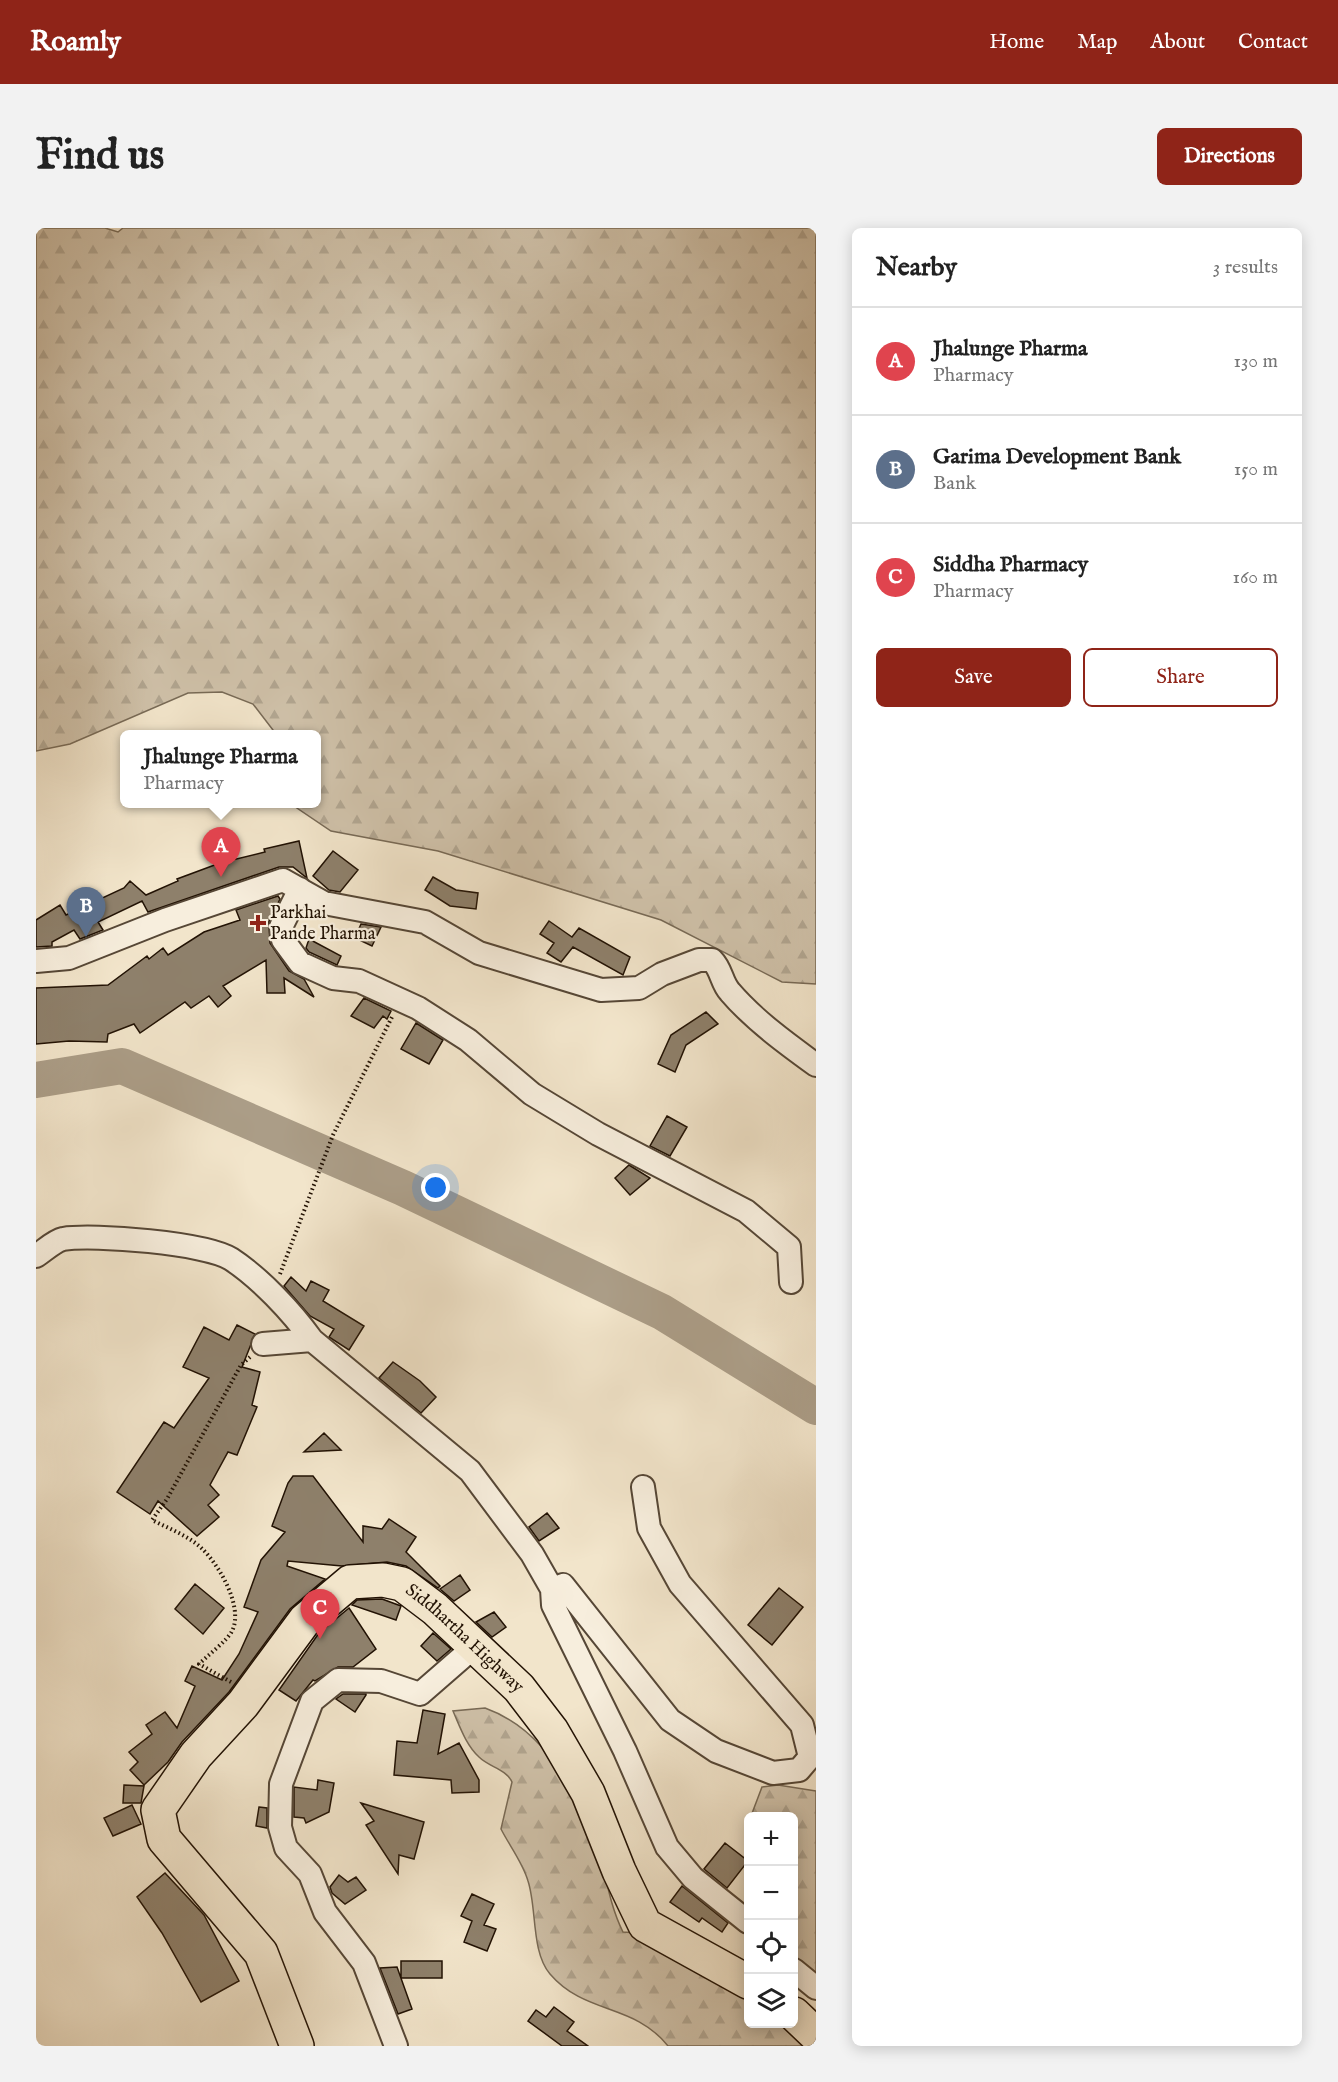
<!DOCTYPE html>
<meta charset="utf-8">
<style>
:root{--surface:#fff;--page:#f2f2f2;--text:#222;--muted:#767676;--line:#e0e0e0;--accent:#8f2418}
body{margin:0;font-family:"IM FELL English",serif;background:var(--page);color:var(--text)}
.controls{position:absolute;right:18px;bottom:18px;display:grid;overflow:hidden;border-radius:9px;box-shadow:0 3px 15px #0003}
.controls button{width:54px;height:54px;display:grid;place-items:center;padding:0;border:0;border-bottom:2px solid var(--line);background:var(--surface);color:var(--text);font:30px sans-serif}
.you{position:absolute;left:400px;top:960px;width:21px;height:21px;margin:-15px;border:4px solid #fff;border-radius:50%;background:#1a73e8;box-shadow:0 0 0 9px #1a73e833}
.badge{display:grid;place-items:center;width:39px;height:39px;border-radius:50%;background:var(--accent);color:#fff;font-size:20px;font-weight:700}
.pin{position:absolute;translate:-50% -50px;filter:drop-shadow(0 2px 3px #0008)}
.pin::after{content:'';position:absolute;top:32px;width:21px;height:18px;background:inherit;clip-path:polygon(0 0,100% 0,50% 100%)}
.popup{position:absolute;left:84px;top:502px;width:201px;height:78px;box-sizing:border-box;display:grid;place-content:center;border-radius:9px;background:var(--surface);filter:drop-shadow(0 2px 4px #0005);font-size:20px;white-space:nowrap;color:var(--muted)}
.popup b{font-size:22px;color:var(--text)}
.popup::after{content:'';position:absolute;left:50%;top:100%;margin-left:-12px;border:12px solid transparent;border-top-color:var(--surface)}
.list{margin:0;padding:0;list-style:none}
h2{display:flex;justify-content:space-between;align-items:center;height:78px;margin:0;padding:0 24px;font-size:26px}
h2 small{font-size:20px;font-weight:400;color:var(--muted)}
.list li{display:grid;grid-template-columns:39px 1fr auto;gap:18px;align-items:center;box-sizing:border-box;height:108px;padding:0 24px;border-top:2px solid var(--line)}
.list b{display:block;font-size:22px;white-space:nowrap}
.list p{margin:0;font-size:20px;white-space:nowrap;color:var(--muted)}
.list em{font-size:20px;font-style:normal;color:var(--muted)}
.actions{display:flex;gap:12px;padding:18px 24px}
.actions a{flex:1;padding:14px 0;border:2px solid var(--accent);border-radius:9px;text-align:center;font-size:21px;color:var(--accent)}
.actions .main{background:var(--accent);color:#fff}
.icon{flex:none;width:33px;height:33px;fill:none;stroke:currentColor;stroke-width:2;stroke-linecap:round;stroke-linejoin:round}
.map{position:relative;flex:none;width:780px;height:1818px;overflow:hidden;border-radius:9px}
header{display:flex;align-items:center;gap:36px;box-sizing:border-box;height:84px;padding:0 30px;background:var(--accent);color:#fff}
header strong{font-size:28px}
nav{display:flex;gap:33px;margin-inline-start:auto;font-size:21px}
.intro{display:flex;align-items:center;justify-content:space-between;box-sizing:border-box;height:144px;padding:0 36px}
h1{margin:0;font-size:42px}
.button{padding:15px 27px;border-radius:9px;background:var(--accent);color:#fff;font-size:21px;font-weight:700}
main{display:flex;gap:36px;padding:0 36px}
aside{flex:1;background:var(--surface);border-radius:9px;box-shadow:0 3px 15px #0003}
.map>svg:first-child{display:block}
.forest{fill:url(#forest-firs);stroke:#786a56;stroke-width:1.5}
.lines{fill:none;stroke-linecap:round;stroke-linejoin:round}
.river{stroke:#ab9d87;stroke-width:36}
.building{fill:#8e806b;stroke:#221204;stroke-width:1.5}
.minor-casing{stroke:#564736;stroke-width:26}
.trunk-casing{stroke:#221204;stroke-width:36}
.path{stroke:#221204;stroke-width:4;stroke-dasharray:1.5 3;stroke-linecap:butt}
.minor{stroke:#f7eedd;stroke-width:22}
.trunk{stroke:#f2e5cb;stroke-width:33}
.poi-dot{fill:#8f2418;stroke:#f7eedd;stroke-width:2}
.labels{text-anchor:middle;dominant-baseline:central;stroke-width:4.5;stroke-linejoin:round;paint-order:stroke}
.poi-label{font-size:18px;fill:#221204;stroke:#f7eedd;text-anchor:start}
.street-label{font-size:18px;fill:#221204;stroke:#f7eedd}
</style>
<header>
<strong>Roamly</strong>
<nav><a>Home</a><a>Map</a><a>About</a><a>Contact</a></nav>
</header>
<div class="intro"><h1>Find us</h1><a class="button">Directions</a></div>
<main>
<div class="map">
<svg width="780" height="1818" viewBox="0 0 780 1818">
<defs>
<pattern id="forest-firs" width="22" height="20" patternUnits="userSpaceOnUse" patternTransform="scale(1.5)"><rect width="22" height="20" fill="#cfc1a9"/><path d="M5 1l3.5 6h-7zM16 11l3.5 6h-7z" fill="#b1a590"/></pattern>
</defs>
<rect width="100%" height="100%" fill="#f2e5cb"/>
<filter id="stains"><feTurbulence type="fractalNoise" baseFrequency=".00333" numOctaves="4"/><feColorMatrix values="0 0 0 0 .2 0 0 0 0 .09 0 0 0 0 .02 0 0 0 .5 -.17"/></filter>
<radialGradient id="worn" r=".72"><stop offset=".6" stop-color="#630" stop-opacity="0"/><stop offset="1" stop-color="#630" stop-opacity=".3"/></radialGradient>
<path class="forest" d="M0 0H69L82 4 87 0H780V756L746 754 625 692 402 623 295 603 255 576H281V506H237V502L217 476 186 464 152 465 34 516 0 523Z
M449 1480C496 1497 520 1533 542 1575 548 1586 555 1597 559 1608 569 1640 572 1674 587 1704L602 1705 712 1763V1796H754L770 1818H632C598 1775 549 1787 514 1746 495 1724 501 1680 492 1653 487 1635 473 1617 465 1601L476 1554C470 1541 453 1539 443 1529 430 1517 424 1499 417 1483Z
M742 1557 780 1563V1751L758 1734V1588H715L726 1559Z"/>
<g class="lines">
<path class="river" d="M0 852 86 838 367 960 626 1084 780 1179"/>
</g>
<path class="building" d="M263 613 271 650 257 639H243L112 684 106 673 62 694 67 702 44 711 38 702 16 714V718L0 719V692L24 677 30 687 88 660 94 653 110 667 142 653 141 651 184 635 229 624 228 621Z
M297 623 322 642 304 664 293 662 277 648Z
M397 649 420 662 442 665 440 681 414 678 389 662Z
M242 668 244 671 233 694 234 715 253 743 268 751 278 769 248 750 249 765H231L230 732 187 758 195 768 182 779 173 768 155 780 149 774 104 805 98 796 72 806 71 814 33 813 0 816V760L72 757 111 728 113 731 127 720 132 727 168 704 204 692 200 682Z
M513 693 536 709 543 700 594 729 587 747 537 719 525 734 511 725 518 715 504 706Z
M325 696 345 699 336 718 319 710Z
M273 711 305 728 301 737 273 724 270 720Z
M328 770 355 783 351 791 347 788 338 800 315 788Z
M670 784 682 796 650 817 639 844 622 836 635 807Z
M380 795 407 812 393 836 365 821Z
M631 888 651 899 634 928 614 918Z
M593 937 614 950 594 967 579 950Z
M255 1049 270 1063 275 1053 293 1062 287 1073 328 1098 313 1122 293 1109 298 1101 274 1088 248 1058Z
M201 1097 219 1106 206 1139 224 1144 216 1177 221 1179 201 1227 192 1224 174 1257 183 1267 172 1277 183 1289 161 1308 122 1273 114 1286 81 1264 128 1194 138 1200 173 1150 147 1139 168 1099 193 1112Z
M357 1134 384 1153 400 1169 385 1185 343 1150Z
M288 1205 305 1222 268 1224Z
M257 1248H277L327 1314V1298L346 1301 353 1291 380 1309 370 1324 404 1358 402 1360 370 1338 351 1334 306 1338 252 1333 251 1338 289 1351 254 1381 193 1464 146 1514 132 1534 108 1557 94 1542 102 1534 93 1524 116 1506 110 1497 129 1484 141 1500 159 1458 149 1453 156 1438 186 1452 203 1426 222 1384 208 1379 225 1332 249 1304 236 1298 252 1255Z
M511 1285 523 1300 503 1313 493 1299Z
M424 1347 434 1362 418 1373 404 1361Z
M159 1356 188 1380 167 1406 139 1381Z
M743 1360 767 1379 736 1417 712 1397Z
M346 1371 365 1378 360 1392 316 1377 321 1372Z
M313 1380 340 1421 317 1439H302L279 1453 277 1452 260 1473 243 1462 283 1405Z
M458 1384 470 1399 456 1409 440 1394Z
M397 1405 415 1421 401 1433 385 1418Z
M307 1466H330V1467L319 1484 300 1471Z
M387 1482 409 1486 402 1526 423 1515 443 1552V1564L416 1565 415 1552 358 1547 361 1513 381 1515Z
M282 1552 298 1555 293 1584 270 1595 268 1590 258 1589V1559L281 1562Z
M88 1557 108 1558 105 1575H87Z
M325 1575 388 1594 378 1631 363 1627 362 1646 330 1597 338 1593Z
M96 1577 105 1596 77 1608 68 1590Z
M223 1579 231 1580V1600L220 1598Z
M689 1615 712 1633 691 1660 668 1641Z
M129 1645 168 1687 203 1753 165 1774 126 1705 101 1669Z
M303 1647 312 1654 320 1649 330 1662 309 1676 296 1665 294 1659Z
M646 1658 692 1695 686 1704 666 1690 663 1694 634 1674Z
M436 1666 458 1676 448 1697 460 1701 451 1723 428 1714 436 1693 425 1688Z
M365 1733H406V1750H365Z
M361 1739 376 1781 362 1786 344 1740Z
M518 1779 538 1794 531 1803 552 1818H526L492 1793 500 1782 510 1789Z"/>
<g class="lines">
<defs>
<path id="minor" d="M264 661 245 699 247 712 264 735 297 750 323 753 382 780 432 812 496 866 562 906 710 983 753 1019 755 1054
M0 733 33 730 129 692 247 652 288 675 389 694 443 725 565 762 603 760 626 746 663 732H676C686 742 685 754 694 764 718 792 751 816 780 837
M0 1028C8 1023 18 1013 27 1011 58 1006 170 1015 195 1031 224 1050 256 1084 276 1112
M227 1116 276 1112 434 1243 496 1326 516 1361
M607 1259 613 1300 644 1356 766 1497 774 1529 763 1542 737 1545 680 1523 634 1492 527 1357 516 1361 517 1377 589 1523 631 1619 657 1650 712 1694
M758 1742 780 1760
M360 1818 328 1735 289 1684 274 1646 250 1620 244 1599 245 1556 276 1473 302 1452 345 1453 384 1466 438 1419"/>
<g id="trunk">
<path d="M758 1786 780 1807"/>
<path id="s1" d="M261 1818 225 1725 128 1611 122 1582 160 1527 207 1476 269 1392 314 1354 347 1352 366 1356 399 1381 483 1460 516 1503 552 1565 583 1643 609 1697 712 1754"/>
</g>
</defs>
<use href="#minor" class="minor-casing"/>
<use href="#trunk" class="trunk-casing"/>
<path class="path" d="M244 1046 297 907 356 789
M195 1454 163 1436C171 1428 192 1412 196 1403 209 1378 179 1328 158 1314 145 1305 130 1299 116 1292L131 1271 205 1137 214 1129"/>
<use href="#minor" class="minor"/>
<use href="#trunk" class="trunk"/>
</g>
<path class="poi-dot" d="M219 686h6v6h6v6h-6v6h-6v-6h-6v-6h6z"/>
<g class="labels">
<g class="poi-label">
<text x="234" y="685">Parkhai<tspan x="234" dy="21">Pande Pharma</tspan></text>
</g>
<g class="street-label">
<text stroke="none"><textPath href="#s1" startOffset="714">Siddhartha Highway</textPath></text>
</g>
</g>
<rect width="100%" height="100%" filter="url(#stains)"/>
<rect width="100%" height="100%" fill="url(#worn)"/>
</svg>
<div class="controls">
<button>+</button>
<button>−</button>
<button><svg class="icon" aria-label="locate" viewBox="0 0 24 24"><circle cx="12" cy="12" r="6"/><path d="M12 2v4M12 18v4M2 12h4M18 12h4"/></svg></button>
<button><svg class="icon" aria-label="layers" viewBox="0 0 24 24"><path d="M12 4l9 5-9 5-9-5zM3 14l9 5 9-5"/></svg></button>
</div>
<div class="you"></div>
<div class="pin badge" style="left:185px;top:649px;background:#e0444e">A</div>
<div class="popup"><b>Jhalunge Pharma</b>Pharmacy</div>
<div class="pin badge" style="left:50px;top:709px;background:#5c6f8a">B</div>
<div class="pin badge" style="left:284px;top:1411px;background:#e0444e">C</div>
</div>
<aside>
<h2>Nearby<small>3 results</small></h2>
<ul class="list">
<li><span class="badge" style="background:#e0444e">A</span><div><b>Jhalunge Pharma</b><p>Pharmacy</p></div><em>130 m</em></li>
<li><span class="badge" style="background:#5c6f8a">B</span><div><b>Garima Development Bank</b><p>Bank</p></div><em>150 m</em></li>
<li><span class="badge" style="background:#e0444e">C</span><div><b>Siddha Pharmacy</b><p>Pharmacy</p></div><em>160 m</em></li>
</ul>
<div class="actions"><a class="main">Save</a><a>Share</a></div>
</aside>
</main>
